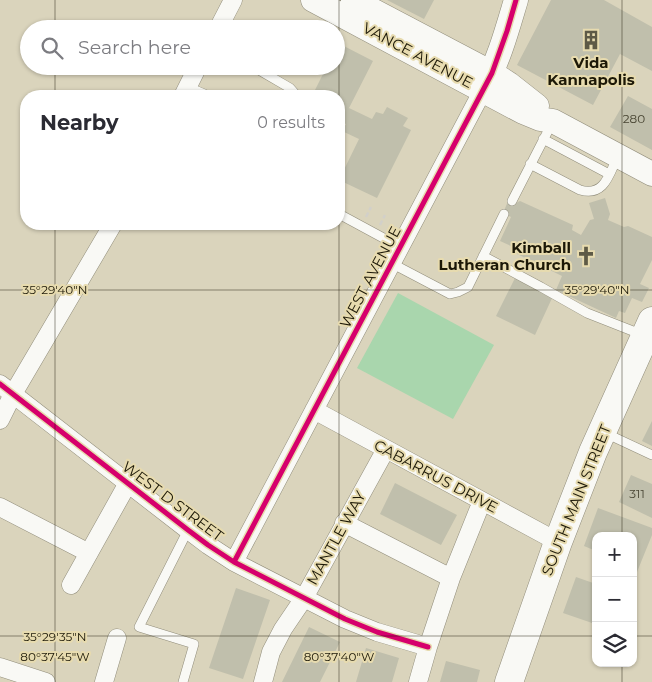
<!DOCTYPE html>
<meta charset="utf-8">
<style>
:root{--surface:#fff;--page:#f7f7f7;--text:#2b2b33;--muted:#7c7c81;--line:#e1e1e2}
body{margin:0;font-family:Montserrat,sans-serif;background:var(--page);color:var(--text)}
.controls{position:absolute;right:15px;bottom:15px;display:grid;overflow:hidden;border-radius:10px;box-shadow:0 1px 4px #0004}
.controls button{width:45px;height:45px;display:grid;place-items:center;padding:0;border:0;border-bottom:1px solid var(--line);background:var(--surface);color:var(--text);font:25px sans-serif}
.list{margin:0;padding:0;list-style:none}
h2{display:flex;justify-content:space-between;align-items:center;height:65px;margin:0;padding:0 20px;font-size:21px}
h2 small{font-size:16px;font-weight:400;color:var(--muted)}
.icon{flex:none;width:28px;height:28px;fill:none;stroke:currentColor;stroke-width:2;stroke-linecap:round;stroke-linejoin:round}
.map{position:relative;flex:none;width:652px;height:682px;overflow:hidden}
.search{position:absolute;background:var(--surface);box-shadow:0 1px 4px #0004;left:20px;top:20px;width:325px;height:55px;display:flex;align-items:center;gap:12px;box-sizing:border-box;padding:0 18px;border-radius:28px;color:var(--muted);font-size:19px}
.panel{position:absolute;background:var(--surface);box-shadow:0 1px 4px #0004;left:20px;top:90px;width:325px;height:140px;border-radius:20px}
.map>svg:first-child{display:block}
.green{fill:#a9d6ad}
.building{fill:#c0bfac}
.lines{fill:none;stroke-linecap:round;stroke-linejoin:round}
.lane-casing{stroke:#918d7b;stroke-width:10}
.street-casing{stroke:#918d7b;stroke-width:19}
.secondary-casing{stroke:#918d7b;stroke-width:25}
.primary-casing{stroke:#918d7b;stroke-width:29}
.path{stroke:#d2d0c9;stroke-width:2.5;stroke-dasharray:5 2.5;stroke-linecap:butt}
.lane{stroke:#f9f9f5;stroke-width:9}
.street{stroke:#f9f9f5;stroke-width:18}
.secondary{stroke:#f9f9f5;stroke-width:24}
.primary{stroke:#f9f9f5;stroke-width:28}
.cycleway-casing{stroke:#e7dbaf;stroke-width:8}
.cycleway{stroke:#d6006c;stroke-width:5}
.ticks{fill:none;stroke:#1c1807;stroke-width:1;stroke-opacity:0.45}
.labels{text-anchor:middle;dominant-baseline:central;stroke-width:4;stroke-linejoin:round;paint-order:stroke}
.number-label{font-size:12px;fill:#474432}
.street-label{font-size:15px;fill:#1c1807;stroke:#e7dbaf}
.poi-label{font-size:15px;font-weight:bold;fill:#1c1807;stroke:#e7dbaf}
.ticks-label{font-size:12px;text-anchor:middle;fill:#1c1807;stroke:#e7dbaf;stroke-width:4;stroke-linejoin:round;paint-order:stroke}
</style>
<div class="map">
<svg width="652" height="682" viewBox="0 0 652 682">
<rect width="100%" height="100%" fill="#dad4bc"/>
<path class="green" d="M398 293 494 345 453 419 357 368Z"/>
<path class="building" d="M387 0H434L424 19Z
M551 0H604L652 27V71L620 54 593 105 517 65Z
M338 43 373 61 349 108 372 119 376 112 383 114 387 107 408 118 403 126 411 130 377 198 339 180 359 139 342 131 346 124 341 122 339 126V96H312L327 66H336V47Z
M628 96 652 109V150L610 127Z
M605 198 610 214 608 220 624 227 628 226 652 237V260L640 284 649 288 642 302 632 298 625 313 619 311 616 318 556 290 562 276 511 251 513 247 500 241 511 217 503 213 509 199 516 203 520 201 573 225 572 230 581 235 590 220 594 219 589 203Z
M515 278 553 296 535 335 496 316Z
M652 421V446L642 441Z
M631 475 652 484V518L619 502Z
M395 483 457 515 441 545 380 514Z
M598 508 652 528V535L637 572 633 571V536H596V551L584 546Z
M576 577 596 584V620L595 624 563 613Z
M236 588 270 600 243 679 209 668Z
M309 627 340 642 320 682H282Z
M366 648 399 658 392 682H356Z
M446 661 480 670 477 682H440Z"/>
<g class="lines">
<defs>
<path id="lane" d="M252 66 290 88 297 96
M188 87 209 96
M543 139 609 174
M530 164 580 190C604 197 609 175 617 158
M512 201 552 123
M339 214 400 247
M483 256 541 287 587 313 643 335
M391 263 450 294 458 292 468 287 504 214
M605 433 652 455
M183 682 194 644 139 627 188 530"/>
<path id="street" d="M218 29 233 0
M183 96 198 66
M0 384 188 530 208 545 234 562 345 619 377 632 428 647
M314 410 558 542
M0 420 13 394 113 224
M0 507 89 553
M344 523 451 578
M234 562 483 90
M71 585 128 483
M0 667 46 682
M104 682 117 638
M263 682 271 652 283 629 304 598 386 449
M418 682 428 647 451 578 482 501"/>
<path id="secondary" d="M313 0 523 112 540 119 553 121 652 174
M353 0 492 73 509 84 537 106
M484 87C499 60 507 30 516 0"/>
<path id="primary" d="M509 682 558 542 593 452 652 321"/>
</defs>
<use href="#lane" class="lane-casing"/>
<use href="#street" class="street-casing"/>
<use href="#secondary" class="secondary-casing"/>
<use href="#primary" class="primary-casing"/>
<path class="path" d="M366 217 371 207
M380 225 385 215"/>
<use href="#lane" class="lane"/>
<use href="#street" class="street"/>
<use href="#secondary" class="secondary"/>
<use href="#primary" class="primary"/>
<defs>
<path id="cycleway" d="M0 384 188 530 208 545 234 562 345 619 377 632 428 647
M234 562 492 73 507 31 516 0"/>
</defs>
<use href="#cycleway" class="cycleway-casing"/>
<use href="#cycleway" class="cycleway"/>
</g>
<path class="ticks" d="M55 0V29M339 0V96M622 0V536M55 66V96M55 224V682M339 224V682M0 290H652M0 636H596M633 636H652M622 663V682"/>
<defs>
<symbol id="building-bare" viewBox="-9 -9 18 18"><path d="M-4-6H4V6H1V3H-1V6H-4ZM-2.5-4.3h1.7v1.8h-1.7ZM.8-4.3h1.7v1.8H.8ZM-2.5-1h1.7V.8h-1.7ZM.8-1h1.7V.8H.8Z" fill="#5e5a46" stroke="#e7dbaf" stroke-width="2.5" paint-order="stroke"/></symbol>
<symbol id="church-bare" viewBox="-9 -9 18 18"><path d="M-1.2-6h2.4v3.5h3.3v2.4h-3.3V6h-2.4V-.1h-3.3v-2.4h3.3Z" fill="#5e5a46" stroke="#e7dbaf" stroke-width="2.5" paint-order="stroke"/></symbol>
</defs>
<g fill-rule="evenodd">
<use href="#building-bare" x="577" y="26" width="28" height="28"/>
<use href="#church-bare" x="572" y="242" width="28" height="28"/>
</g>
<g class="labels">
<g class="number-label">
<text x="634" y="118">280</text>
<text x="637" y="493">311</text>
</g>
<g class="street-label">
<text transform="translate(418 55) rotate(28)">VANCE AVENUE</text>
<text transform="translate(370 277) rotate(-62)">WEST AVENUE</text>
<text transform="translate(436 476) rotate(28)">CABARRUS DRIVE</text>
<text transform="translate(576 500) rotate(-68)">SOUTH MAIN STREET</text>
<text transform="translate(173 501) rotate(37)">WEST D STREET</text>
<text transform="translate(336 538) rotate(-61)">MANTLE WAY</text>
</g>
<g class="poi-label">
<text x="591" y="62">Vida<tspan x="591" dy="17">Kannapolis</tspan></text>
<text x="571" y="247" text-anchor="end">Kimball<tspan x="571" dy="17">Lutheran Church</tspan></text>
</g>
</g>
<g class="ticks-label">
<text x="55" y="294">35°29'40"N</text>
<text x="597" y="294">35°29'40"N</text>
<text x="55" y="641">35°29'35"N</text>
<text x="55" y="661">80°37'45"W</text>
<text x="339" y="661">80°37'40"W</text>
</g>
</svg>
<div class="controls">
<button>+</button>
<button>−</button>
<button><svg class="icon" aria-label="layers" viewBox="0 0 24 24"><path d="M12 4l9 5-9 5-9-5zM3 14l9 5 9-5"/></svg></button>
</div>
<div class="search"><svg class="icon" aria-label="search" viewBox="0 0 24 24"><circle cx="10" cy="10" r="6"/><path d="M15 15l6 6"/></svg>Search here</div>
<section class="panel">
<h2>Nearby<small>0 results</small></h2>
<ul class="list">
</ul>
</section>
</div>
